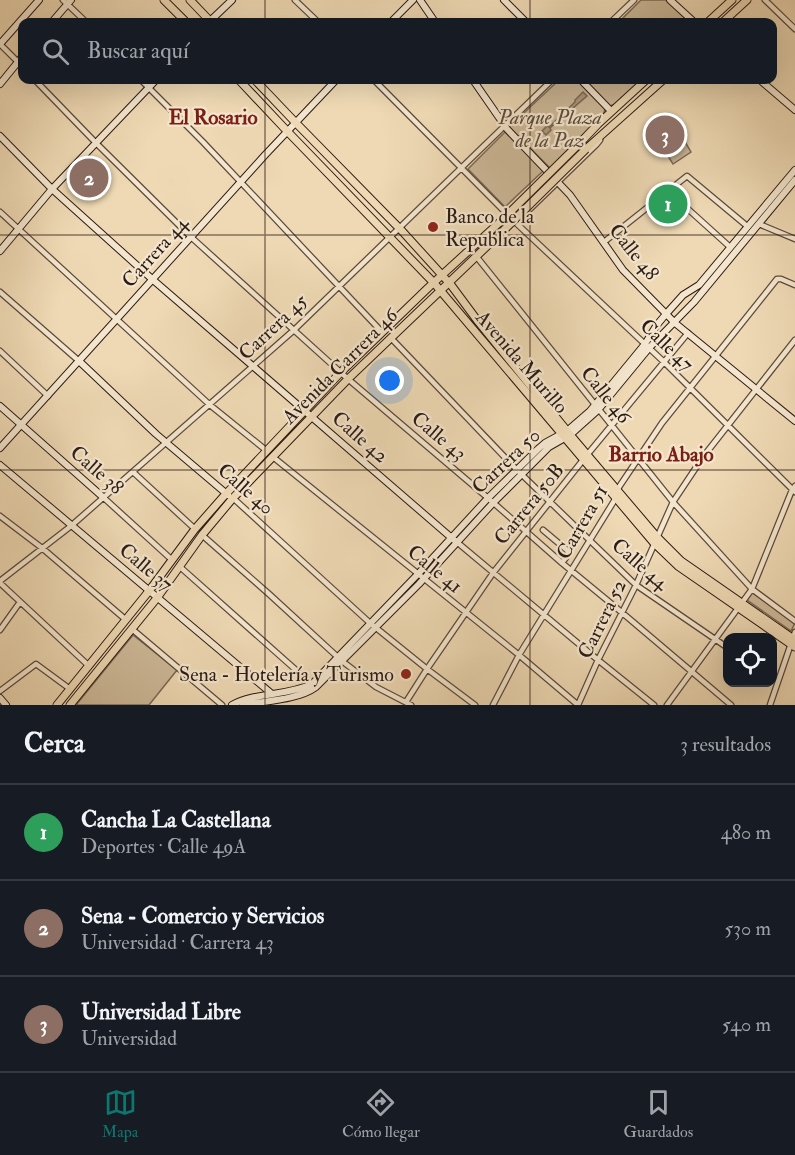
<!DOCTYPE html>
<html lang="es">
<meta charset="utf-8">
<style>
:root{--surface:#171b24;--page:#242831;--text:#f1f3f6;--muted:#9ea1a6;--line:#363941;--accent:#0f766e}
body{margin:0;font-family:"IM FELL Double Pica",serif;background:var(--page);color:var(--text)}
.controls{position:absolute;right:18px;bottom:18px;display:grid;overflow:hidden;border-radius:12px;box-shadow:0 6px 24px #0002}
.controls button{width:54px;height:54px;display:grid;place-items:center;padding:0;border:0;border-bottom:2px solid var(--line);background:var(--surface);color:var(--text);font:30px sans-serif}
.you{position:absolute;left:390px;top:381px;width:21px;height:21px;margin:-15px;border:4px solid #fff;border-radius:50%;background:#1a73e8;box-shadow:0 0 0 9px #1a73e833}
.badge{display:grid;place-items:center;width:39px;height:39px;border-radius:50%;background:var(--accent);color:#fff;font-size:20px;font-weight:700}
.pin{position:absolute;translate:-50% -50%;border:3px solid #fff;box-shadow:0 2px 6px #0006}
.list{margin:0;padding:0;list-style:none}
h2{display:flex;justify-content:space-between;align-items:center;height:78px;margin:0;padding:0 24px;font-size:26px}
h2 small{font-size:20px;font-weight:400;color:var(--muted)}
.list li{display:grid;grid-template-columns:39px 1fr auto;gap:18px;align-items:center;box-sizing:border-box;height:96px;padding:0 24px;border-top:2px solid var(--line)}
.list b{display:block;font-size:22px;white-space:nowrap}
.list p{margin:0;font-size:20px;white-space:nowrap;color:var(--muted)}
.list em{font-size:20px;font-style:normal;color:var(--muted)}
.icon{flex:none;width:33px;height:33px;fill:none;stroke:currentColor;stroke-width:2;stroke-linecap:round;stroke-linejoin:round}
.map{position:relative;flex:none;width:795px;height:705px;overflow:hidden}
.search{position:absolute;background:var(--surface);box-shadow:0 6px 24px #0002;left:18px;right:18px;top:18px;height:66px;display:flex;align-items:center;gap:15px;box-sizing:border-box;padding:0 21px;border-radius:12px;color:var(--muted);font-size:22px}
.sheet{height:366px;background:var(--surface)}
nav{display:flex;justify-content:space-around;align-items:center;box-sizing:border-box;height:84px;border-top:2px solid var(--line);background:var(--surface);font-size:16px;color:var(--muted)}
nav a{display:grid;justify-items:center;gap:3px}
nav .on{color:var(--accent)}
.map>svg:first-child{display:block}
.green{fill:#cdb999;stroke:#7c6a56;stroke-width:1.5}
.water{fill:#ac987d;stroke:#786653;stroke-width:1.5}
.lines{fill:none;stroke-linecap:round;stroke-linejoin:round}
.street-casing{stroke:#5c4a3b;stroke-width:7}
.secondary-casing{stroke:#2b1a13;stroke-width:8}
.primary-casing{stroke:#2b1a13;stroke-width:9}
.street{stroke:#f4e6ce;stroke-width:4.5}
.secondary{stroke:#f4e6ce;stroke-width:6}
.primary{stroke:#eed9b4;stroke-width:7}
.primary-bridge-casing{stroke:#2b1a13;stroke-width:9;stroke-linecap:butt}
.primary-bridge{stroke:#eed9b4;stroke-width:7}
.grid{fill:none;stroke:#2b1a13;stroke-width:1.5;stroke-opacity:0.55}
.poi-dot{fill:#8f2418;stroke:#f4e6ce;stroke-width:2}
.labels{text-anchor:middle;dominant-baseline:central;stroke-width:4.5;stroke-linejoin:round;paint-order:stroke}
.park-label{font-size:20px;font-style:italic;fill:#5c4a3b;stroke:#f4e6ce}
.poi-label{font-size:20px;fill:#2b1a13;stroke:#f4e6ce;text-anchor:start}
.street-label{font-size:20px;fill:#2b1a13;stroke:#f4e6ce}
.neighbourhood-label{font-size:21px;font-weight:bold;fill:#7a1f14;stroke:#f4e6ce}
</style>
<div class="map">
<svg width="795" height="705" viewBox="0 0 795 705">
<rect width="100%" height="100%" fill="#eed9b4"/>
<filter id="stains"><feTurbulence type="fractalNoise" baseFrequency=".00333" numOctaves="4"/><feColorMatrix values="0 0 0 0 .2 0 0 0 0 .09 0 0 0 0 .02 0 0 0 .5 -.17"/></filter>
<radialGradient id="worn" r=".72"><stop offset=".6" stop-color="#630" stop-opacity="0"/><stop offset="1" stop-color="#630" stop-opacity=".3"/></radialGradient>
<path class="green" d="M641 0H667L689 22H622L623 18Z
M559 80H578L605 108 604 113 550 168 509 127Z
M583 80H643L615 104 610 106Z
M505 132 543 171 505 207 468 169Z
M684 140 691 152 673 164 666 153Z
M667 193 680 208 673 220 656 201Z
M751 592 795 623 791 631 747 600Z
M133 635 177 670 149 705H76Z"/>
<path class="water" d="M583 92 587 96 550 128 551 130 546 135 542 131 547 126 549 127 575 102V100Z"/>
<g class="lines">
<defs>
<path id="street" d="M63 0 86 22
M295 0 318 22
M765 0 795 29
M611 22 634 0
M0 44 22 66
M35 80 96 143 191 237 348 379 488 498 562 563 613 605 731 705
M141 80 203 142 382 332
M374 80 506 213
M668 191 730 247
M654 202 672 221
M529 210 596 145 600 140
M0 212 210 405 267 451
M516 223 664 362 795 492
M759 224 795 239
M604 242 687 176 747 226
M476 256 673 502 752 589 795 621
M0 292 79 361
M391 338 517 470 636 585 728 648
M0 351 48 396
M273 457 519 655 578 705
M133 472 195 529
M104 498 171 559
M233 498 370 623 427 669 475 705
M0 516 42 548 125 619
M543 530 568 551V555L562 563
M202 535 269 594 342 661 376 687 411 705
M458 543 598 660 654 705
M179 566 314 686
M0 581 71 526 294 330 552 80
M0 583 89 666
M132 629 222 705
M0 630 20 602
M0 691 36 664 70 689
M406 702 427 669 493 573 587 455 688 333
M493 705 519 655 614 501 619 487 662 423 777 279H781L795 285
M578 705 598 660 636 585 673 502 703 457 795 340
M667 705 752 589 792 490 795 486
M770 705 795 632"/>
<path id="secondary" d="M420 0 435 22
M504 0 526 22
M670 0 694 22
M52 22 71 0
M209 22 232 0
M391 22 413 0
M0 44 39 0
M473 80 507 129 570 195 623 270 675 323 795 421
M581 80 611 111
M760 80 795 110
M0 84 22 57
M0 136 52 189 152 279 454 540
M0 251 52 189 156 80
M79 361 156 434 228 495
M0 406 104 498
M0 448 265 155 336 80
M0 465 272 694
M0 698 6 705
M232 705C256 692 287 696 312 684L418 574 488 498 538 449 545 443 567 431 590 411 645 344 656 326 666 314 683 295 699 285 795 170
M243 705C265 701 298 700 316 687L419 584 493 503 549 447 570 435 598 410 649 348 694 302 795 180"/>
<path id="primary" d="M164 0 186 22
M190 0 211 22
M708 22 732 0
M723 22 747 0
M239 80 287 131 434 283 654 543 678 566 795 647
M255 80 295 122 402 231 451 285 477 320 572 437 657 537 681 561 795 640
M580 143 598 124 646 80
M586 149 663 80
M57 705 149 591 195 529 224 496 341 372 430 286 500 222
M70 705 157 598 202 535 233 498 348 379 506 228"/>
</defs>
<use href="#street" class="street-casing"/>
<use href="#secondary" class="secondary-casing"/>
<use href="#primary" class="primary-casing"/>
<use href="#street" class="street"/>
<use href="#secondary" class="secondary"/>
<use href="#primary" class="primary"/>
<defs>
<path id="primary-bridge" d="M500 222 580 143
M506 228 586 149"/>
</defs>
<use href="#primary-bridge" class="primary-bridge-casing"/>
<use href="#primary-bridge" class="primary-bridge"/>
</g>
<path class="grid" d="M265 0V22M530 0V22M265 80V705M530 80V705M0 235H795M0 470H795"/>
<g class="poi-dot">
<circle cx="433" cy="227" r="6"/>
<circle cx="406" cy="674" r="6"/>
</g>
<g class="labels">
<g class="park-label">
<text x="550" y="117">Parque Plaza<tspan x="550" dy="23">de la Paz</tspan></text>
</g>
<g class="poi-label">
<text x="445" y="216">Banco de la<tspan x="445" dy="23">Republica</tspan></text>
<text x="394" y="674" text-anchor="end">Sena - Hotelería y Turismo</text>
</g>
<g class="street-label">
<text transform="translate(155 252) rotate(-48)">Carrera 44</text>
<text transform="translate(634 252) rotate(51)">Calle 48</text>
<text transform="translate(273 327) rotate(-43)">Carrera 45</text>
<text transform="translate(667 345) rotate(44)">Calle 47</text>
<text transform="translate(522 362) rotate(49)">Avenida Murillo</text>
<text transform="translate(340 366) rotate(-45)">Avenida Carrera 46</text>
<text transform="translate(606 395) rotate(51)">Calle 46</text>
<text transform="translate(439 436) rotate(40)">Calle 43</text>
<text transform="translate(360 437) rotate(41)">Calle 42</text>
<text transform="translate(506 461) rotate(-43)">Carrera 50</text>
<text transform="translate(97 470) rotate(41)">Calle 38</text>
<text transform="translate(246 489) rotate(41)">Calle 40</text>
<text transform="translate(529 504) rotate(-51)">Carrera 50B</text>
<text transform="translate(582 522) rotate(-60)">Carrera 51</text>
<text transform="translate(640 564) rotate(41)">Calle 44</text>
<text transform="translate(146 567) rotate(40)">Calle 37</text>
<text transform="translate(435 569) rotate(39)">Calle 41</text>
<text transform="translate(602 619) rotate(-64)">Carrera 52</text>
</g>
<g class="neighbourhood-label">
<text x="213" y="117">El Rosario</text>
<text x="661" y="454">Barrio Abajo</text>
</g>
</g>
<rect width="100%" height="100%" filter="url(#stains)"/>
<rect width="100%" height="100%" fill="url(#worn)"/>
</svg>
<div class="controls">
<button><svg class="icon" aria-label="locate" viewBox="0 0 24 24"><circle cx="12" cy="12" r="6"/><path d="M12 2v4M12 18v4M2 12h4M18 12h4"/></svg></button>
</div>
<div class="you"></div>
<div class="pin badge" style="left:668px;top:204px;background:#2e9e5b">1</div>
<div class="pin badge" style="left:89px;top:178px;background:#8d6e63">2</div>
<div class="pin badge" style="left:665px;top:135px;background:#8d6e63">3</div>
<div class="search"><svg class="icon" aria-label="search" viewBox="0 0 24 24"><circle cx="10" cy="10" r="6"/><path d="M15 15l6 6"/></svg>Buscar aquí</div>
</div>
<section class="sheet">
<h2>Cerca<small>3 resultados</small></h2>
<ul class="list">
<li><span class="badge" style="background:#2e9e5b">1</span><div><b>Cancha La Castellana</b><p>Deportes · Calle 49A</p></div><em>480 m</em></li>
<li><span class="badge" style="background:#8d6e63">2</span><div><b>Sena - Comercio y Servicios</b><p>Universidad · Carrera 43</p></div><em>530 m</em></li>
<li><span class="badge" style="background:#8d6e63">3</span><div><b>Universidad Libre</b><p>Universidad</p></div><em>540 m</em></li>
</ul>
</section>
<nav>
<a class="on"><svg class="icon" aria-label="map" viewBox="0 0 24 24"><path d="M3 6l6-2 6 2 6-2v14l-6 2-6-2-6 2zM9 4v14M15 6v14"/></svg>Mapa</a>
<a><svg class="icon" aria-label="directions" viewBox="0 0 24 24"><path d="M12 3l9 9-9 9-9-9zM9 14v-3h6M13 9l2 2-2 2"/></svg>Cómo llegar</a>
<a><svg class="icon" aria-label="saved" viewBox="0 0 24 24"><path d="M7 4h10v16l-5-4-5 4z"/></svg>Guardados</a>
</nav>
